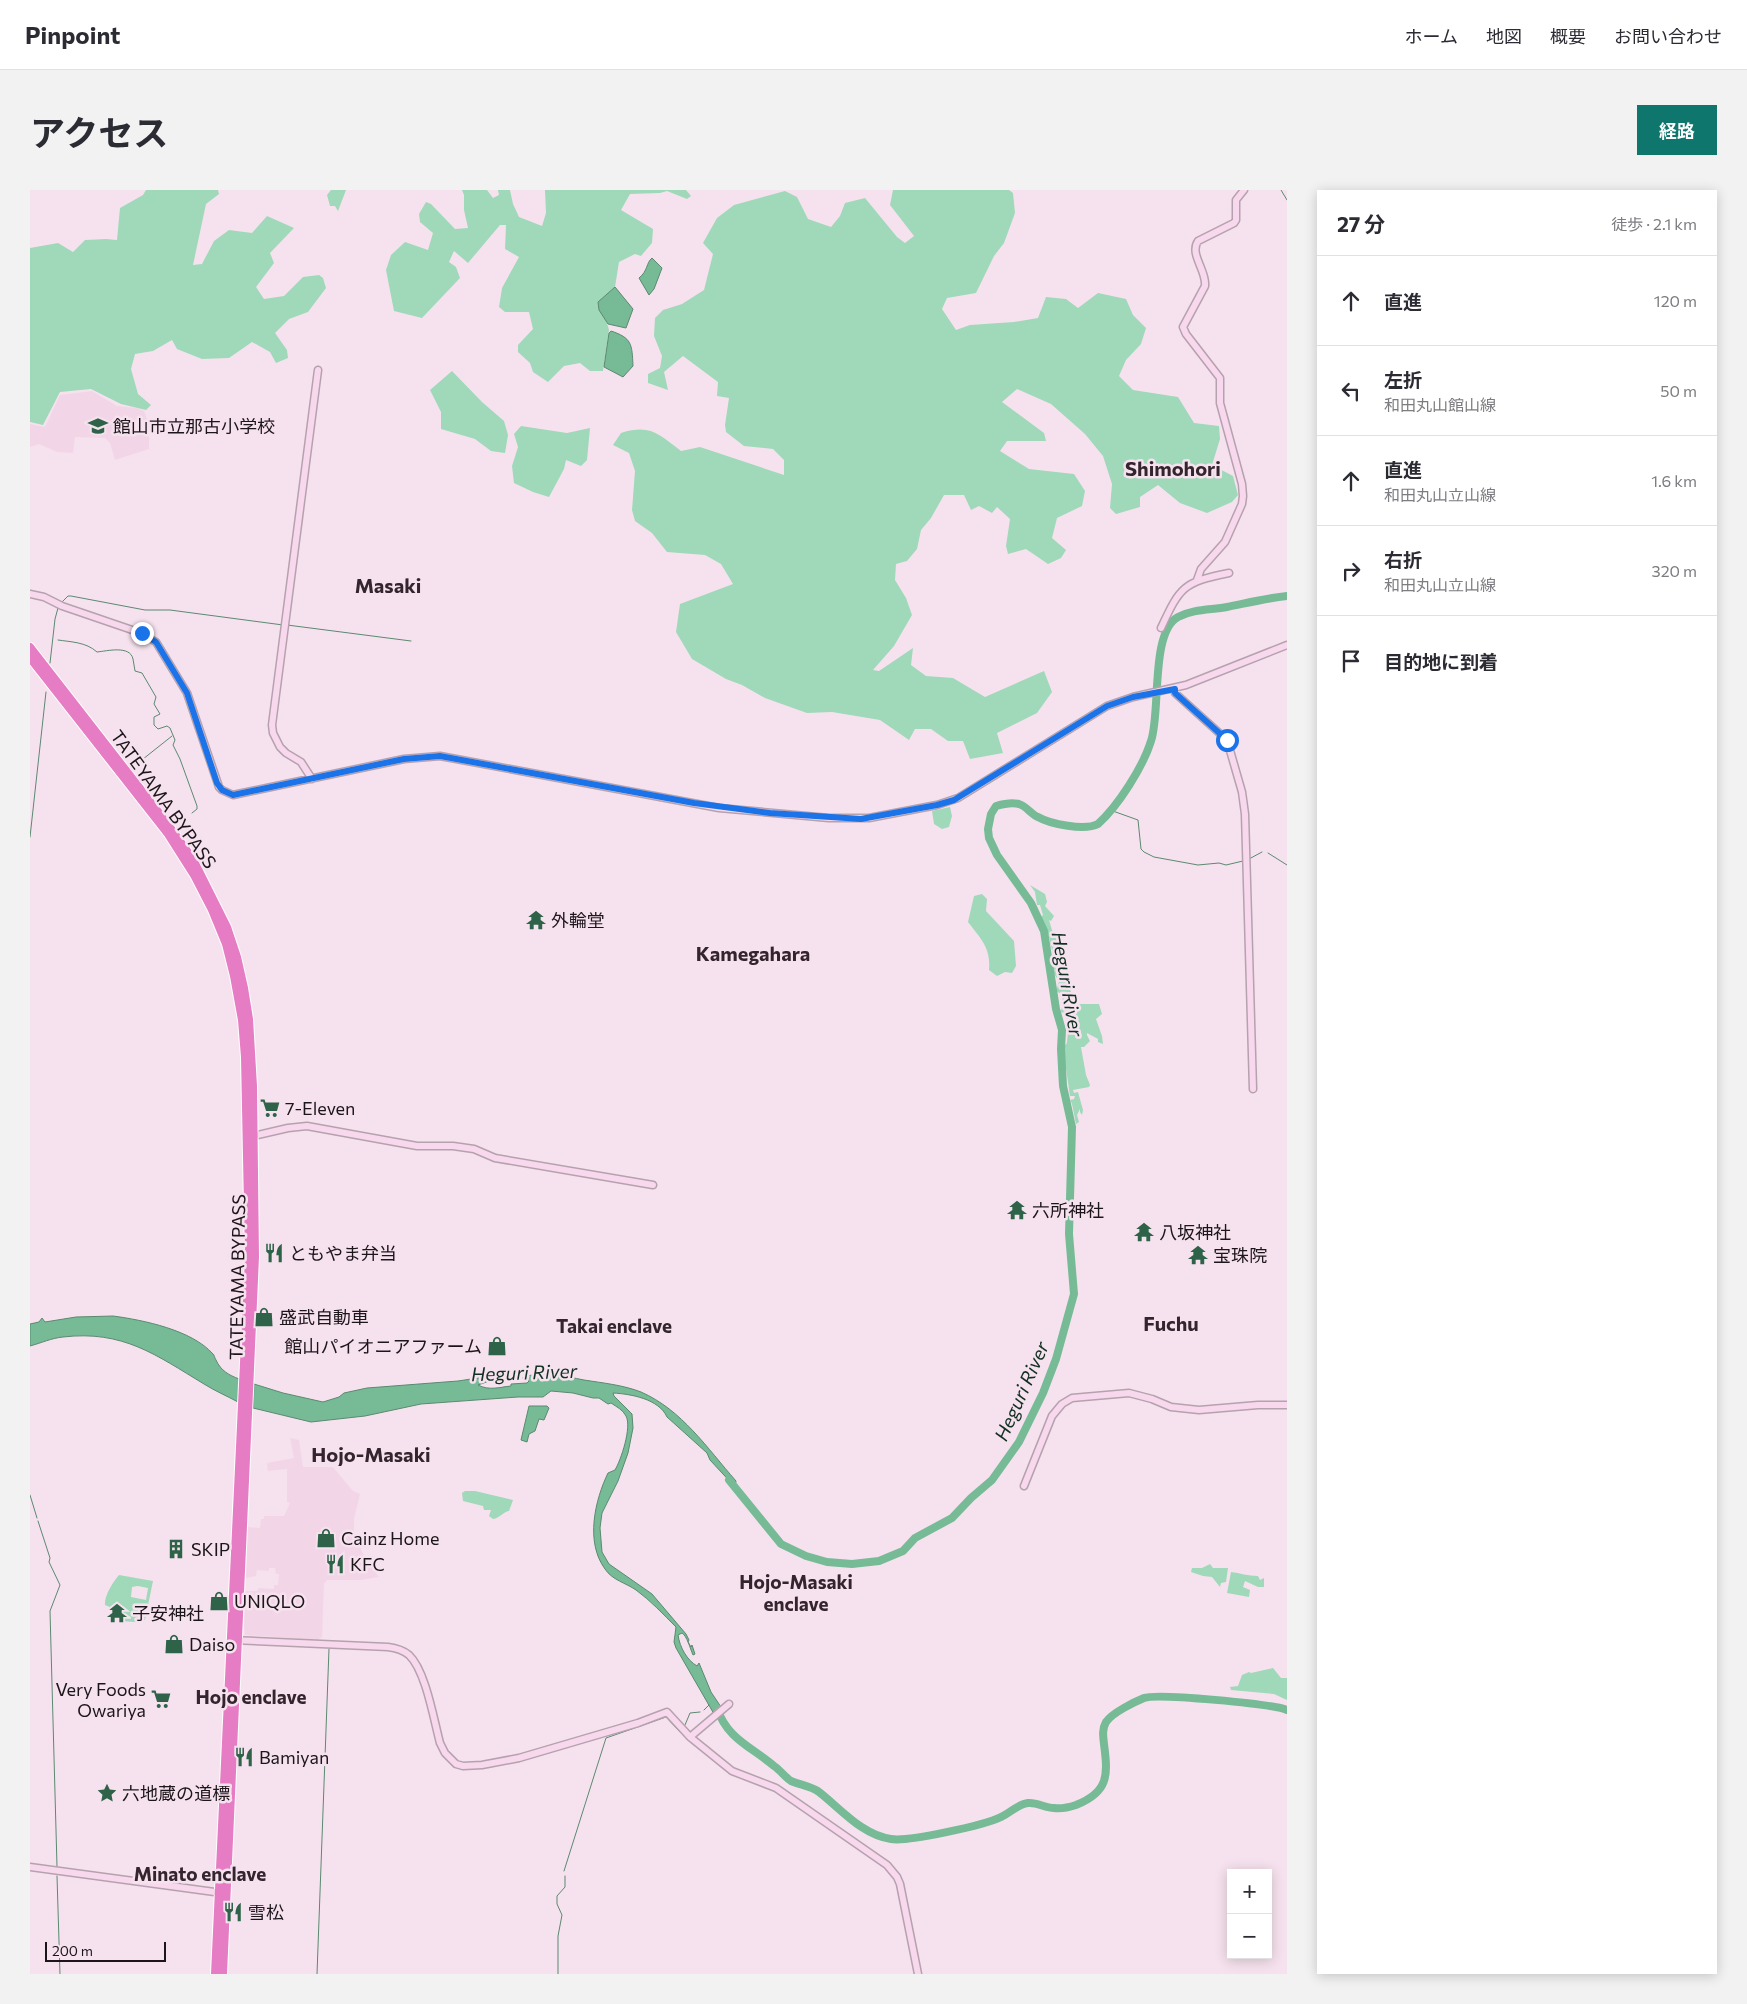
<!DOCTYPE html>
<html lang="ja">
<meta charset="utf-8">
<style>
:root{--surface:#fff;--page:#f2f2f3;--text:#2b2b33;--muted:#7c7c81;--line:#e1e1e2;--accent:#0f766e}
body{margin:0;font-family:Commissioner,"Noto Sans JP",sans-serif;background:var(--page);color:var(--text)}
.controls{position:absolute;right:15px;bottom:15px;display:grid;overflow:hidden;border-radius:0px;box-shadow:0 2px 12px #0003}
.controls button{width:45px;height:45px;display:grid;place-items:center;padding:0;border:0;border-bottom:1px solid var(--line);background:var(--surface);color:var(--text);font:25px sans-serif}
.scale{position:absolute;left:15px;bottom:12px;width:121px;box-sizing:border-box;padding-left:5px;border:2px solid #1c1519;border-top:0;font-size:14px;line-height:18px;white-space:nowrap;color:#1c1519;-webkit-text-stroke:4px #f6e2ee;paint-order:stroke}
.stop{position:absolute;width:15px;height:15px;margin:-11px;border:4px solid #1a73e8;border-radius:50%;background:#fff}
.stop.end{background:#1a73e8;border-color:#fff;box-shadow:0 1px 5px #0008}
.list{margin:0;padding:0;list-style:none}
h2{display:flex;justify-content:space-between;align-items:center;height:65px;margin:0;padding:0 20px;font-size:21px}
h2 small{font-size:16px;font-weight:400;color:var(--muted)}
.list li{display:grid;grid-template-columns:32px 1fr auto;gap:15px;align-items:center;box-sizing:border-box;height:90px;padding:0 20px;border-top:1px solid var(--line)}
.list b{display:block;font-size:19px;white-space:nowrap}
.list p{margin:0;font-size:16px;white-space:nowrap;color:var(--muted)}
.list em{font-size:16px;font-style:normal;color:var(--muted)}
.icon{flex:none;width:28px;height:28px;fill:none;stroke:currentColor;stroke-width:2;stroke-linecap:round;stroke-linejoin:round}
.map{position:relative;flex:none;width:1257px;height:1784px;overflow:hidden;border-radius:0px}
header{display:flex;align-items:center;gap:30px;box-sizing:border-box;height:70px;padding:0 25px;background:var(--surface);border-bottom:1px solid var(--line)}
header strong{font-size:24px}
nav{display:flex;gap:28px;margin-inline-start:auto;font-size:18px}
.intro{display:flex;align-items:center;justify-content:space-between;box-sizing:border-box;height:120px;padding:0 30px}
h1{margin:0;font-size:35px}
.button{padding:12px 22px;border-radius:0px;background:var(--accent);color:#fff;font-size:18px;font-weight:700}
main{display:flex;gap:30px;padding:0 30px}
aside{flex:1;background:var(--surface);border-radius:0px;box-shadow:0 2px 12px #0003}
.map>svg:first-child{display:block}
.built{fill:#f2d6e7}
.green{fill:#9fd9b9;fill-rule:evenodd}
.water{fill:#76bb96;stroke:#5b8970}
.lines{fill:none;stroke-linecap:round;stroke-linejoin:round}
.stream{stroke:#5b8970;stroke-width:1}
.river{stroke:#76bb96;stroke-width:8}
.secondary-casing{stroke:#b5a2ae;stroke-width:9}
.highway-casing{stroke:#fff;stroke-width:10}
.secondary{stroke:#f8d8ed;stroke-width:6}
.highway{stroke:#e67dc4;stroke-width:8}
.route{stroke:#1a73e8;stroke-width:6}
.labels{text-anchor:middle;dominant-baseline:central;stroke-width:5;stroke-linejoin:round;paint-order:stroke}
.poi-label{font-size:18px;fill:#1c1519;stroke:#f6e2ee;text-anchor:start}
.street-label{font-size:18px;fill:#1c1519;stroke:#f6e2ee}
.water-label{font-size:19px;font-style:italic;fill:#113021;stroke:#f6e2ee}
.neighbourhood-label{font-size:19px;font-weight:bold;fill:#33242d;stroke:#f6e2ee}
.quarter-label{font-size:20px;font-weight:bold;fill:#33242d;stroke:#f6e2ee}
</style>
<header>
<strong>Pinpoint</strong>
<nav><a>ホーム</a><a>地図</a><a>概要</a><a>お問い合わせ</a></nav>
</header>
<div class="intro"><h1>アクセス</h1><a class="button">経路</a></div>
<main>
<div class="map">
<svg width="1257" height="1784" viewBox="0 0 1257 1784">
<rect width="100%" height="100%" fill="#f6e2ee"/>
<path class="built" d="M62 201 87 216 107 218 114 221 119 234V259L85 270 80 253 75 248 45 247 43 263 27 262 9 254 0 257V234L15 237 30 205Z
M260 1248 269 1250 273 1277H303L323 1301 330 1304 324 1329V1344L335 1368 349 1387 331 1390H297L294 1394 292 1447 288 1450 215 1445 214 1439 215 1401H227L229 1398 244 1399V1395H248L249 1384H246L245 1378H239V1381L227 1380 226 1386 216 1388 217 1337 230 1338 231 1329H234V1326H254L260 1313 257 1312V1279L238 1281 237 1273 264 1268Z"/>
<path class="green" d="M116 0H188L189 4 176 14 163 75 172 74 184 51 199 40 222 43 237 26 264 38 240 63 244 73 226 97 234 109 254 106 273 87 289 85 293 88 296 98 278 122 259 129 245 143 257 160 258 168 246 173 240 162 222 152 199 168 172 169 147 159 142 150 123 161 105 164 101 179 108 204 121 215 116 220 91 214 61 199 30 202 13 235 0 232V58L28 53 43 62 55 50 76 49 87 50 90 18 113 5Z
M301 0H316L308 21 305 16H300L297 5Z
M432 0H457L463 8 469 5 468 0H480L483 14 489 27 512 36 516 23 515 0H656L661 6 657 9 637 1 630 3 600 4 591 20 623 39 622 53 611 66 605 64 589 72 585 97 568 112C569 123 577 129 579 140L573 181H560L550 173 534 176 518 192 503 182 500 173 488 162V155L503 139 499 122H475L469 117 472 98 489 67 475 59 476 35H470L438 73 424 61 419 72 426 77 430 88 392 128 364 121 356 80 361 65 375 52 398 60 403 43 390 32 389 24 396 12 401 14 425 39 438 38 434 20V5Z
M863 0H979L983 3 985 23 974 53 964 66 946 103 917 108 912 119 926 140 940 135 984 132 1008 128 1016 107 1036 109 1048 118 1068 103 1096 109 1103 125 1116 138 1111 154 1096 170 1089 186 1103 200 1148 207 1164 233 1189 236 1190 249 1182 275 1203 286 1208 305 1202 312 1177 323 1150 313 1128 295 1110 307V317L1086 324 1080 318 1082 294 1073 266 1055 244 1021 214 987 199 972 212 1014 243 1016 251H977L970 261 999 279 1044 284 1055 301 1052 316 1027 328 1022 348 1036 360 1031 368 1018 374 996 359 978 364 976 356 980 329 967 317 962 323 949 316 941 320 934 305H914L901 328 891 340 887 359 877 371 866 374 865 390 876 408 882 425 864 456 843 480 849 481 883 458 881 475 896 486 923 488 955 507 1014 481 1022 502 1007 523 967 543 973 563 940 569 933 551H918L901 539H885L879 550 850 530 802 522 777 523 735 508 712 495 696 489 662 469 646 442 650 414 703 394 691 374 675 365 637 362 622 343 605 331 602 320 605 281 599 263 583 255 591 243C621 234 628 244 651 261L670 257 754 285V270L743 259 714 256 696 242 695 235 699 208 687 206 688 192 653 166 634 182 638 200 618 193V184L630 178 632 166 624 146 625 128 633 120 652 114 674 100 683 64 673 53 687 28 704 15 755 1 767 7 778 29 801 37 810 26 815 13 835 8 867 47 875 53 884 46 860 15Z
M422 181 452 212 474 231 478 245 475 263 461 261 445 249 411 239V222L400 200Z
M491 236 537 243 560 238 557 270 551 276 536 270 534 279 519 307 503 302 484 293 482 276 488 257 484 244Z
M920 617 922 626 919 637 912 639 904 634 902 621Z
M1000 695 1015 704 1017 712 1015 716 1024 726 1021 731 1019 730 1024 747 1032 753V790H1028L1023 782 1025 780 1023 779 1022 772 1024 770 1019 746 1015 740 1011 727 1013 725 1010 715H1007L1005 702Z
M952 704 957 709 956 721 984 751 986 776 982 783 975 782 967 786 959 780C961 758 951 749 938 732L944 706Z
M1036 791 1042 804 1041 810 1039 812 1044 826 1047 823 1045 820 1050 814H1069L1072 824 1066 829 1072 846 1073 854 1068 852V849L1057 843V845L1060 851 1054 857H1051L1056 885 1060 895 1059 897 1043 900 1044 903 1048 902 1053 920 1052 925 1050 922V919L1047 925 1049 932 1046 934 1042 914 1040 910 1044 909 1045 906H1040L1036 878 1032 870 1035 861V854L1036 855 1037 852 1039 833 1034 823 1030 822 1034 814 1031 804 1026 801 1029 792Z
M435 1301H445L483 1310 479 1321C473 1322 470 1328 463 1329L459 1326 461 1320H454L453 1316 433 1311 432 1303Z
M1180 1374 1183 1378H1198L1196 1392 1191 1393 1190 1397 1182 1387 1173 1386 1161 1382 1162 1378H1172Z
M1201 1382C1210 1383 1218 1386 1228 1386L1230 1390 1234 1388V1397H1228L1215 1391 1213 1397 1220 1400 1219 1407 1197 1403Z
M89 1385 123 1391 115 1430 105 1432 90 1431 86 1427H96V1424L75 1415C74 1406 83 1392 89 1385ZM108 1396 118 1398 116 1410 101 1407 102 1397Z
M1243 1478 1251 1488H1257V1510L1244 1504 1201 1500 1200 1497 1208 1496 1212 1485 1219 1482 1221 1483Z"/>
<path class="water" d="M622 68 632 78 624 99 619 105 609 88C618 81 616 73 622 68Z
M585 97 603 119 596 138 578 134 569 120 568 112Z
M581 141C602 148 602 154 603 176L593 187 574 177 579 143Z
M83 1126C113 1130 162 1140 183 1164 185 1166 184 1167 186 1170 191 1181 199 1185 209 1189L208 1212C197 1206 185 1201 174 1194 126 1165 93 1140 33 1147 22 1148 11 1153 0 1156V1134L9 1132 12 1128 15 1132 46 1127Z
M487 1182H494L462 1190 448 1195C459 1201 470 1197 481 1196V1194L497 1193 499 1191 493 1189V1187C514 1181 534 1186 554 1190 573 1193 593 1195 611 1202 652 1220 677 1258 706 1291L705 1297 680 1270 677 1263 637 1227C629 1209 601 1204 583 1203L584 1206 602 1224 603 1238 598 1263 588 1291 572 1323 570 1338 572 1362 579 1374 622 1404 656 1444 659 1450 658 1452 661 1457 662 1455 665 1464 663 1465C660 1458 657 1446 652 1443L648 1445C650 1458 657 1470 667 1476L669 1473 681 1502 691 1517 684 1524 646 1458 644 1452 646 1437C633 1424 621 1411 606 1400 596 1393 582 1390 575 1379 555 1352 565 1310 578 1283L585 1280C591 1270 602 1237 596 1226 593 1220 587 1217 581 1213L578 1214 569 1208H563L543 1203 521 1201 513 1207H488L391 1214 335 1226 281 1232 223 1218 224 1194 253 1203 293 1212 309 1207 314 1203 337 1198 428 1191Z
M499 1216H517L519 1218 514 1230 509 1229 505 1241 499 1244 497 1252 491 1250Z"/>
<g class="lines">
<path class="stream" d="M1251 0 1257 10
M31 413 38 406H41L115 420H140L253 435
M257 435 381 451
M28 450C41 452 56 452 67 462 77 461 100 455 103 469 104 473 104 477 105 481L112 483 126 507 124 514 130 524 124 527V535L128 539 137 536 140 538 145 550 143 555 150 569 167 616V619L162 623
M20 473 25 429 28 418
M103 577 142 546
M1080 620 1108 630 1111 659 1114 662 1124 667 1168 675 1189 673 1196 675 1213 671
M0 647 16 502
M1238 663 1257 675
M1219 669 1232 662
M0 1305 7 1328
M8 1331 20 1368 19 1372 30 1395 20 1421 27 1676
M674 1520 679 1515
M655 1535 660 1523 670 1522
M534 1681 576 1548 636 1527 650 1542
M27 1686 30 1784
M287 1784 299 1459
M528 1784V1746L532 1725 527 1714V1706L535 1697V1686"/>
<path class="river" d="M699 1290 751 1354 776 1366 797 1372 822 1374 849 1371 873 1361 885 1348 922 1328 941 1308 962 1290 989 1252 1013 1203 1026 1169 1044 1104 1039 1044 1042 937 1033 896 1031 859 1032 840 1026 819 1014 741 1001 713 967 665 959 648 958 639 961 624 966 616C973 614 981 612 989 614 996 616 1001 624 1008 627 1020 634 1055 641 1068 634 1088 616 1113 577 1121 551 1131 523 1120 442 1148 427 1163 419 1181 420 1197 417 1217 413 1237 408 1257 406
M687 1518C697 1549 722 1557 744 1576 750 1580 755 1587 761 1591 770 1595 781 1596 789 1602 811 1619 832 1645 861 1649 878 1652 955 1635 971 1627 980 1623 988 1614 998 1613 1007 1612 1015 1618 1024 1618 1030 1619 1040 1617 1046 1615 1079 1602 1078 1585 1074 1554 1073 1546 1072 1539 1076 1532 1082 1523 1104 1512 1114 1508 1127 1503 1243 1514 1257 1520"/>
<defs>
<path id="secondary" d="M1167 390 1171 379 1195 352 1212 314 1213 306 1212 294 1190 213V188L1156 144 1153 137 1175 96C1177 81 1159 64 1168 51L1204 33 1206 30V10L1214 0
M0 404 14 407 32 416 111 443 126 452 157 503 189 597 192 600 203 605 374 569 410 566 689 618 799 628H839L907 615 928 608 1077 516 1103 507 1156 495 1257 455
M1131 438C1150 397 1153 392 1199 383
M1145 499V503L1197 550 1212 602 1215 624 1223 899
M282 589 271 572 256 563 250 557 243 543 242 535 288 180
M219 947 258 938 277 936 387 956H423L444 959 465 968 623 995
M994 1296 1022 1226 1032 1214 1042 1208 1099 1203 1122 1209 1141 1217 1169 1220 1228 1215H1257
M203 1450 358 1457C366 1458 373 1460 379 1465 396 1481 404 1531 410 1553L415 1563 426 1574 433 1576 452 1575 489 1568 608 1533 637 1522 660 1547 702 1581 746 1598 857 1675 867 1687 870 1694 888 1784
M660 1547 699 1514
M0 1677 192 1703"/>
<path id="highway" d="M0 457 137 633 163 669 197 737 207 767 214 798 219 829 223 896 225 1067 193 1784
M0 468 138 644 164 685 182 720 196 754 204 786 212 830 215 867 219 1067 185 1784"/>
</defs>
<use href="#secondary" class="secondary-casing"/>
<use href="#highway" class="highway-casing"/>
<use href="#secondary" class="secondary"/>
<use href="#highway" class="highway"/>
</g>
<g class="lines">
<path class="route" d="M112 443 126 452 157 503 187 593 192 600 203 605 374 569 410 566 664 613 740 623 831 629 907 615 924 610 1077 516 1103 507 1145 499V503L1197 550"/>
</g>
<defs>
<symbol id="school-bare" viewBox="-9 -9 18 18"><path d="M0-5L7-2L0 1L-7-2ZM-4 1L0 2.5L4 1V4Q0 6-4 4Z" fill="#2e6349" stroke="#f6e2ee" stroke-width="2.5" paint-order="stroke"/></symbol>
<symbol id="temple-bare" viewBox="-9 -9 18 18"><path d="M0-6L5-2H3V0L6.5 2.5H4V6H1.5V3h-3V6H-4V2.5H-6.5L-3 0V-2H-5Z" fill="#2e6349" stroke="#f6e2ee" stroke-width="2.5" paint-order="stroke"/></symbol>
<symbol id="supermarket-bare" viewBox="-9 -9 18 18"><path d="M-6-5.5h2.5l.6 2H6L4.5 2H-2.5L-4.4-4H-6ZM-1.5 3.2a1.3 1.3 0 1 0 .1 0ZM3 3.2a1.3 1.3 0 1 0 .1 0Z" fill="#2e6349" stroke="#f6e2ee" stroke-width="2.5" paint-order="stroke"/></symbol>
<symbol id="restaurant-bare" viewBox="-9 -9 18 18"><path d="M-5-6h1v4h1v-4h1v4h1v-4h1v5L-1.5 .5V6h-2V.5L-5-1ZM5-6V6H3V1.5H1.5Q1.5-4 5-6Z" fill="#2e6349" stroke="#f6e2ee" stroke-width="2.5" paint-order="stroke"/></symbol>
<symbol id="shop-bare" viewBox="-9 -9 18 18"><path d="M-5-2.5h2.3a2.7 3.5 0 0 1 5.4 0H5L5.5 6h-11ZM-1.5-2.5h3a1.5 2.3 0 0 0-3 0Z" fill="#2e6349" stroke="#f6e2ee" stroke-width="2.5" paint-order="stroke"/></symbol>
<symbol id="building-bare" viewBox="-9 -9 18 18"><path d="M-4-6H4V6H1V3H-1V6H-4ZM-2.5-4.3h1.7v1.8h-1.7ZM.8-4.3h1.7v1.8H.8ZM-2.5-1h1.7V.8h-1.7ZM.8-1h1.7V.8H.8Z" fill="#2e6349" stroke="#f6e2ee" stroke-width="2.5" paint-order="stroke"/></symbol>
<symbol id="sight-bare" viewBox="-9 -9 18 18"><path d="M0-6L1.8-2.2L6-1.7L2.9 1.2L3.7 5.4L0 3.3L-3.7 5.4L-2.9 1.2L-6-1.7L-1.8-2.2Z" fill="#2e6349" stroke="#f6e2ee" stroke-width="2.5" paint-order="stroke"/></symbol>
</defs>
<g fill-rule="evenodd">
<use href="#school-bare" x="54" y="222" width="28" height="28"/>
<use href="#temple-bare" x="492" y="716" width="28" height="28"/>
<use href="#supermarket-bare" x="226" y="904" width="28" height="28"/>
<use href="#temple-bare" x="973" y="1006" width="28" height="28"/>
<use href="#temple-bare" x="1100" y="1028" width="28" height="28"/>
<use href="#restaurant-bare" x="230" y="1049" width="28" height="28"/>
<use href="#temple-bare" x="1154" y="1051" width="28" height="28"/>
<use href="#shop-bare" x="220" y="1113" width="28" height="28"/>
<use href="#shop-bare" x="453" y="1142" width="28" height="28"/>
<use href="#shop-bare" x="282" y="1334" width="28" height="28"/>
<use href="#building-bare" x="132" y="1345" width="28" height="28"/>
<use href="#restaurant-bare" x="291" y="1360" width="28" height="28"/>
<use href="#shop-bare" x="175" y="1397" width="28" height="28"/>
<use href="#temple-bare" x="73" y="1409" width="28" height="28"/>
<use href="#shop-bare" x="130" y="1440" width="28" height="28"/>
<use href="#supermarket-bare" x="117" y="1495" width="28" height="28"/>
<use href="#restaurant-bare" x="200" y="1553" width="28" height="28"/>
<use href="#sight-bare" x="63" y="1589" width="28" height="28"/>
<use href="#restaurant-bare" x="189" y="1708" width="28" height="28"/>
</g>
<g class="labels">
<g class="poi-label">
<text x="83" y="236">館山市立那古小学校</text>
<text x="521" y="730">外輪堂</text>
<text x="255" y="918">7-Eleven</text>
<text x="1002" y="1020">六所神社</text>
<text x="1129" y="1042">八坂神社</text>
<text x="259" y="1063">ともやま弁当</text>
<text x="1183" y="1065">宝珠院</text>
<text x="249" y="1127">盛武自動車</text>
<text x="452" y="1156" text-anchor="end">館山パイオニアファーム</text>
<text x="311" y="1348">Cainz Home</text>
<text x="161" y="1359">SKIP</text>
<text x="320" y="1374">KFC</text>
<text x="204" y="1411">UNIQLO</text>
<text x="102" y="1423">子安神社</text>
<text x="159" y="1454">Daiso</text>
<text x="116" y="1499" text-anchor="end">Very Foods<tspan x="116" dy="21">Owariya</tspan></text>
<text x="229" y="1567">Bamiyan</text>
<text x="92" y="1603">六地蔵の道標</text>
<text x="218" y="1722">雪松</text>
</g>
<g class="street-label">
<text transform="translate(134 609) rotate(54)">TATEYAMA BYPASS</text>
<text transform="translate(207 1087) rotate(-89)">TATEYAMA BYPASS</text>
</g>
<g class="water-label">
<text transform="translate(1038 794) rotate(80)">Heguri River</text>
<text transform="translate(494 1182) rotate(-2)">Heguri River</text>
<text transform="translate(991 1201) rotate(-66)">Heguri River</text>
</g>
<g class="neighbourhood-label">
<text x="584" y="1135">Takai enclave</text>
<text x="766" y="1391">Hojo-Masaki<tspan x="766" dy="22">enclave</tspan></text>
<text x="221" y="1506">Hojo enclave</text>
<text x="170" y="1683">Minato enclave</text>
</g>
<g class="quarter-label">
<text x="1143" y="278">Shimohori</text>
<text x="358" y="395">Masaki</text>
<text x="723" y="763">Kamegahara</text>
<text x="1141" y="1133">Fuchu</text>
<text x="341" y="1264">Hojo-Masaki</text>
</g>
</g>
</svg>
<div class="controls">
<button>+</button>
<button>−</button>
</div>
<div class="scale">200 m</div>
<div class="stop" style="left:1197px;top:550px"></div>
<div class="stop end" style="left:112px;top:443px"></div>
</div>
<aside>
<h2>27 分<small>徒歩 · 2.1 km</small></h2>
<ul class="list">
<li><svg class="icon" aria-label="ahead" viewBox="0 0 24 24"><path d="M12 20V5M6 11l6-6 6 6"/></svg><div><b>直進</b></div><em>120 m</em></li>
<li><svg class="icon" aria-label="left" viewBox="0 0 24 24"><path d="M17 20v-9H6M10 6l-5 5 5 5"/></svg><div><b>左折</b><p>和田丸山館山線</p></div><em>50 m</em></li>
<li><svg class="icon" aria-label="ahead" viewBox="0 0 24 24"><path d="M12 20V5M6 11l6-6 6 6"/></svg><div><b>直進</b><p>和田丸山立山線</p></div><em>1.6 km</em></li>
<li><svg class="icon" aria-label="right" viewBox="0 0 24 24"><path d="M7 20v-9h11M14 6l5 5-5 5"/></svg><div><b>右折</b><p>和田丸山立山線</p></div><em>320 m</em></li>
<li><svg class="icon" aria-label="arrive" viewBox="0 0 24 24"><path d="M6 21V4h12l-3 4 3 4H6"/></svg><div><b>目的地に到着</b></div></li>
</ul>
</aside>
</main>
